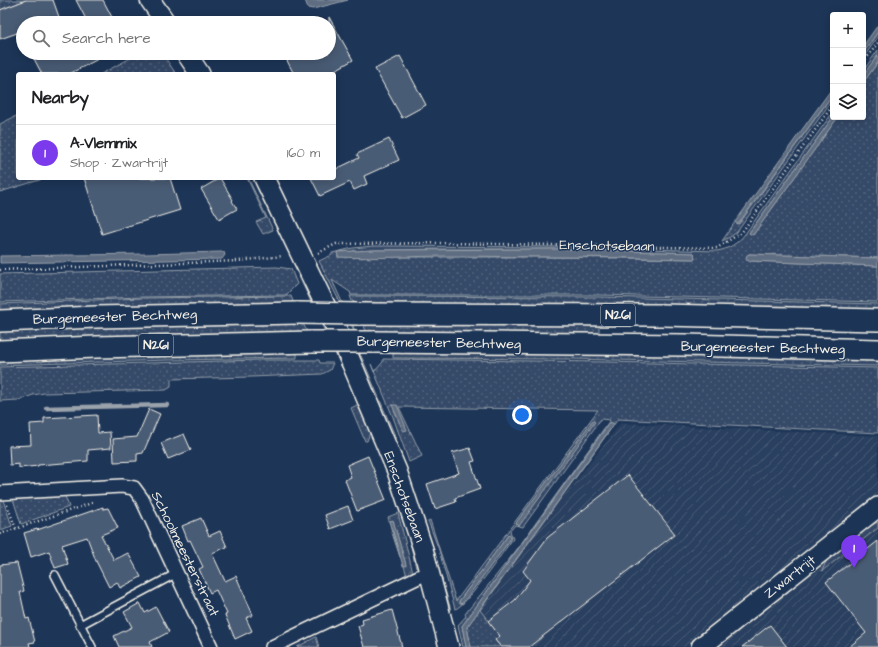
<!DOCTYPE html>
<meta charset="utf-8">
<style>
:root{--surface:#fff;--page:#f2f2f2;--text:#202124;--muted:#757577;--line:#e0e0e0;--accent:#7c3aed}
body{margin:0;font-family:"Architects Daughter",sans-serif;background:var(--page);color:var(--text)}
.controls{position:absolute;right:12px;top:12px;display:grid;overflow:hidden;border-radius:4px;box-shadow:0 2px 10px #0003}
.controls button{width:36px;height:36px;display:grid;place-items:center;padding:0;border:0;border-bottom:1px solid var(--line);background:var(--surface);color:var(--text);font:20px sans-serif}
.you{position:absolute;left:522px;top:415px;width:14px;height:14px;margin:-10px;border:3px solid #fff;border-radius:50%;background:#1a73e8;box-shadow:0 0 0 6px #1a73e833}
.badge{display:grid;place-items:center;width:26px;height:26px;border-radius:50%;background:var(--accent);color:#fff;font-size:13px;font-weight:700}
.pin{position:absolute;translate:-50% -33px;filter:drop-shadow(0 1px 2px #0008)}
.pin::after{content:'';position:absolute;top:21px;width:14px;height:12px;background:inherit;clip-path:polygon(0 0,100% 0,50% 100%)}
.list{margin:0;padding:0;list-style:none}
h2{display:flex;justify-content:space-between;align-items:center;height:52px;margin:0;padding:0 16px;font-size:17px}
h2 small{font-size:13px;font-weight:400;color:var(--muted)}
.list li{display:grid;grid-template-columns:26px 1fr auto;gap:12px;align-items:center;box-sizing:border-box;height:56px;padding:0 16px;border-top:1px solid var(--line)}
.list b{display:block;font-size:15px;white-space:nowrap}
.list p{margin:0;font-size:13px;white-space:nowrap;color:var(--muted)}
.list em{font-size:13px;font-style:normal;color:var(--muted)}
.icon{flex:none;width:22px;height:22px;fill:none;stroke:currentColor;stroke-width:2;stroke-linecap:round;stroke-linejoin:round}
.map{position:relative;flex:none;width:878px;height:647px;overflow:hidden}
.search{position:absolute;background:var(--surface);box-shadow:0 2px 10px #0003;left:16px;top:16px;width:320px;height:44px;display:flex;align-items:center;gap:10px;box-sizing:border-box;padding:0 14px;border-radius:22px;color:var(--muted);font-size:15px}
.panel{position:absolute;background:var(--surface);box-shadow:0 2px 10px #0003;left:16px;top:72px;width:320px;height:108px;border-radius:4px}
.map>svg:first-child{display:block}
.industrial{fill:url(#industrial-furrows)}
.grass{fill:url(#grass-dots);stroke:#949ea8;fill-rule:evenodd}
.water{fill:#5e6d82;stroke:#9aa2ab}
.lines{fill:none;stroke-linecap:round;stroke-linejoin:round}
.stream{stroke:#9aa2ab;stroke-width:4.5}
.building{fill:#485b74;stroke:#f4f1e8}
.lane-casing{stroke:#f4f1e8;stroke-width:10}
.street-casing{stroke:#f4f1e8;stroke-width:16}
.secondary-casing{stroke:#f4f1e8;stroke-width:22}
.primary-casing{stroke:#f4f1e8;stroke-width:24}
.path{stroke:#f4f1e8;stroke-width:2.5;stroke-dasharray:1 3;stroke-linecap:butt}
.lane{stroke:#1d3557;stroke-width:7}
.street{stroke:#1d3557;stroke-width:13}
.secondary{stroke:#1d3557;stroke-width:19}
.primary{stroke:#1d3557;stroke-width:21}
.primary-bridge-casing{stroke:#f4f1e8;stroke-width:24;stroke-linecap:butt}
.primary-bridge{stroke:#1d3557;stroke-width:21}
.labels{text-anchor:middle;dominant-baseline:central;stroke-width:3;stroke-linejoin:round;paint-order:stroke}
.shield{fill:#1d3557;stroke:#b4b9bc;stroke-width:1}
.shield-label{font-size:13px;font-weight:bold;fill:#f4f1e8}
.street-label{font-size:14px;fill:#f4f1e8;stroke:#1d3557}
</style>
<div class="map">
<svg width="878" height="647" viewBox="0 0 878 647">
<defs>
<pattern id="industrial-furrows" width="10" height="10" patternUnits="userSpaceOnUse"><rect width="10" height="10" fill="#2a4060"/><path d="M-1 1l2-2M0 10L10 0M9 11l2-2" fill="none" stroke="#4a5c77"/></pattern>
<pattern id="grass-dots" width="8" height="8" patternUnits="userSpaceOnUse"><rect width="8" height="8" fill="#354a67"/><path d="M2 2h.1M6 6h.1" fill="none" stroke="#53657d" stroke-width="1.8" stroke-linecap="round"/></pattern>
</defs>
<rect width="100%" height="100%" fill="#1d3557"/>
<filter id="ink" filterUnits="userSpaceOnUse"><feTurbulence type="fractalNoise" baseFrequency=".025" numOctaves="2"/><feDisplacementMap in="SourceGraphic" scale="8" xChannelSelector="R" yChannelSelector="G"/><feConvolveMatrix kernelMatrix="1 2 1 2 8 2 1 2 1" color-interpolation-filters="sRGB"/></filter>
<g filter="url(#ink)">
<path class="industrial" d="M621 423 878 436V647H705L698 639 687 647H480L471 615Z"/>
<path class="grass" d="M0 0H26L0 10Z
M878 32V37L863 58V53Z
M878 50V55L863 75V71Z
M140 53H162L176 74H101Z
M878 62V258L749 254 746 260 749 261 878 266V302L600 295H351L350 292 332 280 363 348 319 261 332 255V253L353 248 373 246 572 247 717 251C729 249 738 243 745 234L833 112V117L749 233 753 235 838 117H863V83ZM446 249H560L694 253 695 259 538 257H338L337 252 374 250Z
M833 94V99L737 232 730 237 722 241 735 222 739 224Z
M18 115V178H46L0 192V124Z
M247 178H248L273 230 263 234 256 222 266 218Z
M300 266 343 358 342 368 295 268Z
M277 267 291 269 297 284 287 294V295L143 297 0 302V274Z
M328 291 363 360 396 438 390 437Z
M291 296 293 301 288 304 0 312V304L143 298Z
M350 296 600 297 878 304V311L358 304 352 301Z
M302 322 308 333 0 341V329Z
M362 322H599V335L367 333Z
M393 351 878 358V366L571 359 393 358Z
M297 352V358L169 360 0 365V359Z
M383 359 605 362 878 368V433L618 419 480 610 500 636 495 640 501 647H471L467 627 613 424 610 422 462 626 466 647H463L458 625 466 616 465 614 515 552 610 420 601 419 523 527 515 525 510 531 513 539C503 551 467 606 455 609L439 550 428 521 430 520 456 601 598 410 399 407 422 456 409 462 393 417 371 364 374 372 383 362ZM509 534 460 604 459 601Z
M260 360H319L320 363H333L330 370 322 374 251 377 171 379V387L166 390 44 393 33 395 19 400 0 401V367Z
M357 405 365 420 370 433 367 441H365L351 408Z
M65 496 69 507 21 524 13 499Z
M0 500H3L12 526 0 530Z
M398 513 413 573 407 576 404 566 406 565 393 521H390L400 557 393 536 388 517Z
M404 517 420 563 416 568Z
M878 522V528L822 571 827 559 868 527Z
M424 523 431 542 451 610 445 608Z
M316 637 319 647H297Z"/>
<path class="water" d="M305 0H348L313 9 308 8Z
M878 25V32L863 53V46Z
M878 55V62L863 83V75Z
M833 87V94L738 224 735 222Z
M833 117H838L753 235 749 233Z
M560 249 694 253 695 259C613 257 532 257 451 256 413 256 376 259 338 257L337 252 374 250Z
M221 252H224L225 255 222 259 0 263V256L146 254Z
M749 254 878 258V266L749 261 746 258 747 255Z
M392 405H397L407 430 403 431Z
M593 420 595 422 519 526 516 523Z
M610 422 614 424 467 627 471 647H466L462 626Z
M393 520 406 565 403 566 390 521Z
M509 534 511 536 510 540 463 603 460 604 459 601Z"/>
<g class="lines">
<path class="stream" d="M46 408 167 405"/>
</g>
<path class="building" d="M26 0H53L59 17 43 23H23V31L0 39V10Z
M76 0H103L115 23H88Z
M329 17 353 60 328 74H294L283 53H329Z
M31 53H110L69 74H42Z
M400 56 426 105 402 118 375 69Z
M389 139 399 160 364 176 367 184 354 190 350 182 320 196 311 178H334V170L359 158 357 154Z
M84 178H170L180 210 102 234Z
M220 178 233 200 232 201 237 209 219 219 201 189Z
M149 409 160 414 143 453 137 454V461L114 462 113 439 137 437Z
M97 415 98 433 110 432 111 448 88 450V461L38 465V466L19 468V464L10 465 9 446 31 445 30 424 44 423V418Z
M184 434 191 450 168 459 161 443Z
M470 448 475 461 471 462 480 489 455 498 456 502 435 509 427 484 459 473 452 453Z
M368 456 386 500 357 511 345 480 351 477 347 465Z
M628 475 675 534 529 647H501L495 640 500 636 488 621 515 600 530 580 523 571 547 538Z
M348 506 353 520 330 529 325 515Z
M103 507V509L108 508 118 528 101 535 114 560 128 553 141 577 120 588 117 582 109 587 96 561 87 537 62 545 68 564 55 568 49 551 31 557 24 533 37 529V530Z
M201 518 209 536 220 531 227 547 212 553 225 581 236 576 253 615 246 618 252 631 235 639 225 615 227 614 216 590 210 593 199 569 203 567 190 540 188 541 182 526Z
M878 541V647H849L866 633 826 582Z
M17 563 24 591 20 592 26 619 29 618 35 642 29 643 30 647H0V565Z
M140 603 145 613 156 607 169 632 150 642 152 647H119L114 636 132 627 124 612Z
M392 610 402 647H364L358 626 363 624 362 619Z
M770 625 787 647H742Z"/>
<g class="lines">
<defs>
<path id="lane" d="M55 575 92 647
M80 625 177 573"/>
<path id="street" d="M0 493 122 486 134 488 142 499 211 647
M272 647 429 572"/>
<path id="secondary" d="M150 0 166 23
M186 53 200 74
M264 178 341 338 397 471 423 549 449 647
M701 647 878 507"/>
<path id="primary" d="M358 314 662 315 878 320
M0 321 96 317 298 313
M373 342 685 345 878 350
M0 351 96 347 312 342"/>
</defs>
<use href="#lane" class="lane-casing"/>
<use href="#street" class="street-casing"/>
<use href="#secondary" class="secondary-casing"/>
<use href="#primary" class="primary-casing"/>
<path class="path" d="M863 63 878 43
M318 253 336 244 447 243 717 248 742 232 833 105
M0 270 238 261 283 256
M7 505 16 529
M0 534 92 503"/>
<use href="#lane" class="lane"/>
<use href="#street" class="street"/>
<use href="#secondary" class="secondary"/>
<use href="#primary" class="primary"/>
<defs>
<path id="primary-bridge" d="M298 313 358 314
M312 342H373"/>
</defs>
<use href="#primary-bridge" class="primary-bridge-casing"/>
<use href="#primary-bridge" class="primary-bridge"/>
</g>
</g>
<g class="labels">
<g class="shield">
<rect x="601" y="304" width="34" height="22" rx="3"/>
<rect x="139" y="334" width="34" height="22" rx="3"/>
</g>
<g class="shield-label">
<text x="618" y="315">N261</text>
<text x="156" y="345">N261</text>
</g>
<g class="street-label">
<text transform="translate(607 246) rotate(1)">Enschotsebaan</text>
<text transform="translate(115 317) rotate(-2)">Burgemeester Bechtweg</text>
<text transform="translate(439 343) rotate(1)">Burgemeester Bechtweg</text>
<text transform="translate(763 348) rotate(1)">Burgemeester Bechtweg</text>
<text transform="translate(404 497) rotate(70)">Enschotsebaan</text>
<text transform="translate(185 554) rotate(64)">Schoolmeesterstraat</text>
<text transform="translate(790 577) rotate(-38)">Zwartrijt</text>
</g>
</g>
</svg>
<div class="controls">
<button>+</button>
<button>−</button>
<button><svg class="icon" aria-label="layers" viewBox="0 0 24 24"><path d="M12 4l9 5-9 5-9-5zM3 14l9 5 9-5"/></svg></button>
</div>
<div class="you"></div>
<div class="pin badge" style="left:854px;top:568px">1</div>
<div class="search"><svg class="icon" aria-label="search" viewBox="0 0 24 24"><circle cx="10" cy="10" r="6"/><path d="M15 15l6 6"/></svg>Search here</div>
<section class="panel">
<h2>Nearby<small></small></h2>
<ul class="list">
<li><span class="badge">1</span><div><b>A-Vlemmix</b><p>Shop · Zwartrijt</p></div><em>160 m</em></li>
</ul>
</section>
</div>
